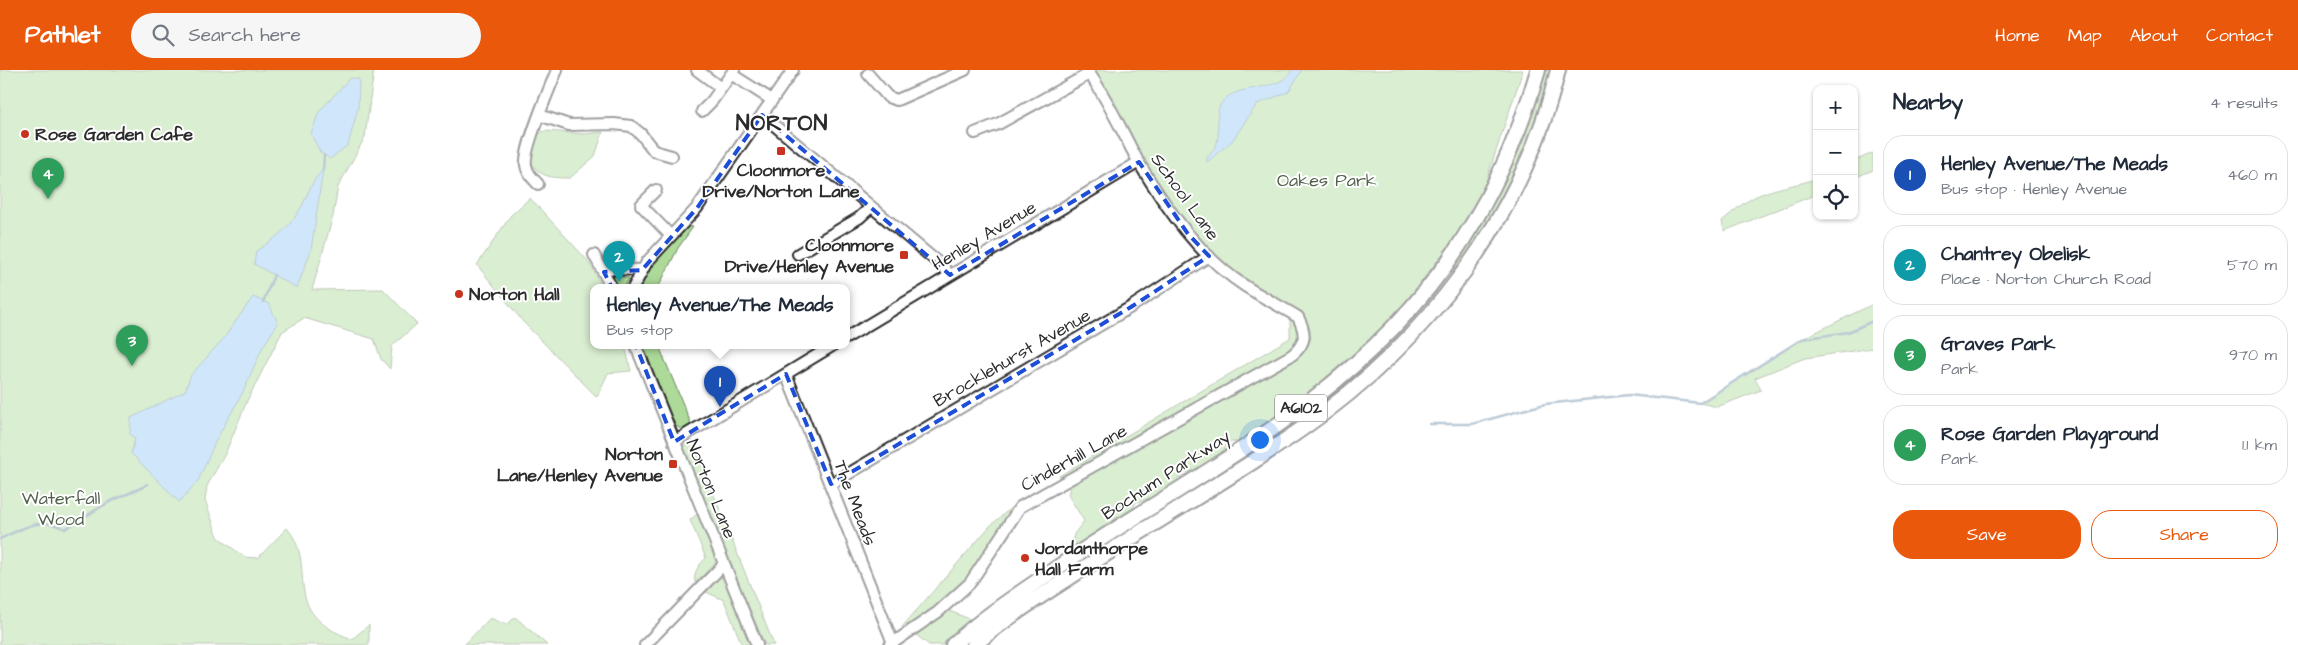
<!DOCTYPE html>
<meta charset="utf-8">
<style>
:root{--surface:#fff;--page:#f6f6f7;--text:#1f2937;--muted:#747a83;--line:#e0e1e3;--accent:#ea580c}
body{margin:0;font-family:"Architects Daughter",sans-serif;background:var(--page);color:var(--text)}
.controls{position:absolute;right:15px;top:15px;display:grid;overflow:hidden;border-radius:10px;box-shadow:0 1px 4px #0004}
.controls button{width:45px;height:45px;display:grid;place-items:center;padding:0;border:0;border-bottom:1px solid var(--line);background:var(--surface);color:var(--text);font:25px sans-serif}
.you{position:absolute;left:1259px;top:369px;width:18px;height:18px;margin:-12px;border:4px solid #fff;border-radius:50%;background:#1a73e8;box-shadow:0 0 0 8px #1a73e833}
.badge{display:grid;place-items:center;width:32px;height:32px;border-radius:50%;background:var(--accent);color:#fff;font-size:16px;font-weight:700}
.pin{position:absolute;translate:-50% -41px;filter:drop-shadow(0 1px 2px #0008)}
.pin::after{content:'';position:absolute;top:26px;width:18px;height:15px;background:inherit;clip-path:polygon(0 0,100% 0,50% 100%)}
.popup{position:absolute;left:590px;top:214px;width:260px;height:65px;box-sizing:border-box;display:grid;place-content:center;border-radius:10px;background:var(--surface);filter:drop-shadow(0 1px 4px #0005);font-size:16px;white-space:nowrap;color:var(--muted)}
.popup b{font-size:19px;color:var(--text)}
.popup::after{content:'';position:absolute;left:50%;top:100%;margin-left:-10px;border:10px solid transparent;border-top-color:var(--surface)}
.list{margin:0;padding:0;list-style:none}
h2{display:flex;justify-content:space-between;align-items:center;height:65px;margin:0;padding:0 20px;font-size:21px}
h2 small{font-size:16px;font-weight:400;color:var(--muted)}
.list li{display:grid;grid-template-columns:32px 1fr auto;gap:15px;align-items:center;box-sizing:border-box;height:80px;margin:0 10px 10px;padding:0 10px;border:1px solid var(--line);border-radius:20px}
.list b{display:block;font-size:19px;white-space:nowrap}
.list p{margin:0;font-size:16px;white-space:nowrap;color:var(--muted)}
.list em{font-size:16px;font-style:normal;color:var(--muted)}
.actions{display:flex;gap:10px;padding:15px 20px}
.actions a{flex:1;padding:11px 0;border:1px solid var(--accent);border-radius:20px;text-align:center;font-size:18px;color:var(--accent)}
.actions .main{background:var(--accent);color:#fff}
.icon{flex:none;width:28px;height:28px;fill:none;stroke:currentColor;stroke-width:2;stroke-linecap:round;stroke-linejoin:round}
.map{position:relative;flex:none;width:1873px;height:575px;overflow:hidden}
header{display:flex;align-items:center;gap:30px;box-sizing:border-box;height:70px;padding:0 25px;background:var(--accent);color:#fff}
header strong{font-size:24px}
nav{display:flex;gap:28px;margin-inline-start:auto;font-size:18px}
.search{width:350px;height:45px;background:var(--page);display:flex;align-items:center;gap:12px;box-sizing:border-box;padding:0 18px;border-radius:28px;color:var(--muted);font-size:19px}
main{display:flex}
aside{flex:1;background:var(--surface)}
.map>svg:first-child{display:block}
.green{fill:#adda99;stroke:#6c8262}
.water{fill:#98cbf5;stroke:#6c8ba4}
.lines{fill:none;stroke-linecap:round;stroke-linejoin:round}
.stream{stroke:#6c8ba4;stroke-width:2.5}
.minor-casing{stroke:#2b2b2b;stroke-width:14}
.highway-casing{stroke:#2b2b2b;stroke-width:18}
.minor{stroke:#fff;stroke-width:10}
.highway{stroke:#fff;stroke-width:14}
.marked{fill:none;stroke:#1d4ed8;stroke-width:4;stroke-dasharray:10 6;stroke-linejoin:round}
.poi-dot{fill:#c8321e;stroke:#fff;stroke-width:2}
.labels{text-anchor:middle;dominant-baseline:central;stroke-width:4;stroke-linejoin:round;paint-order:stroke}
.shield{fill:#fff;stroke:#6b6b6b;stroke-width:1}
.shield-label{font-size:16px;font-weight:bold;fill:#2b2b2b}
.poi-label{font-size:18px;font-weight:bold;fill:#2b2b2b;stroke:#fff;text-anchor:start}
.park-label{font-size:18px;fill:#52604c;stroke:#fff}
.street-label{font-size:18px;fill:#2b2b2b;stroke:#fff}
.district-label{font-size:22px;font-weight:bold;letter-spacing:1px;fill:#2b2b2b;stroke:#fff}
</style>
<header>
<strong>Pathlet</strong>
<div class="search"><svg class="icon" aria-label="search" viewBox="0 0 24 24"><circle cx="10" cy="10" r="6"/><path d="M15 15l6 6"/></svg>Search here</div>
<nav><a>Home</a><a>Map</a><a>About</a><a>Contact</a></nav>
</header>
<main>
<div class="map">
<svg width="1873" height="575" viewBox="0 0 1873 575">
<rect width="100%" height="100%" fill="#fff"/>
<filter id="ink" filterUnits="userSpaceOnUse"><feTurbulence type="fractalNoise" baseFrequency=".02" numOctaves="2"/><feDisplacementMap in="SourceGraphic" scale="10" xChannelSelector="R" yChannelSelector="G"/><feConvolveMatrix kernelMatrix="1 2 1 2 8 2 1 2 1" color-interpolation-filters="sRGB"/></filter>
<g filter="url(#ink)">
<path class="green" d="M0 0H374L365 67 338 117 333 146 312 220 383 219 417 254 392 276 390 299 381 289 374 269 304 248 282 262 247 331 225 384 207 416 205 430 218 467 244 487 258 488 287 458C320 497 276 542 352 569L369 555V575H0Z
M1091 0H1523L1484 117 1461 160 1390 252 1286 342 1266 352 1239 372H1228C1222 388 1199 402 1182 403 1174 418 1153 430 1136 432L1130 444 1070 483 1074 464 1084 451 1068 425 1070 416 1305 281 1311 268 1302 249 1244 213 1202 175 1145 93 1116 36Z
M1543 0H1553C1543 31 1534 64 1521 94 1493 156 1420 271 1357 301L1436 217Z
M546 61 585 64 603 62 595 86 570 108C554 108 536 108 530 88 532 78 534 62 546 61Z
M1873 83V100L1854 108V91Z
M1817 108V124L1724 161 1722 151C1735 140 1748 128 1764 123 1782 116 1800 115 1817 108Z
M530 128 588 191 603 218H594V276H625L631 301 608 303 597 327 524 253 477 195 511 145Z
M687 156 693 157 678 178 658 218H640L652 194Z
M613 206 629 208 624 218H615Z
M1873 234V278L1805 288 1755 308 1761 320 1717 337 1700 333 1802 269Z
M1290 246C1303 260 1303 269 1289 282L1061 410 1059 406 1290 268Z
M643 276H659L692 356 682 360 675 355Z
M1373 295 1320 340 982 564 975 563 1353 302Z
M692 370 774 575H765L712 452 683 376Z
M1013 436 1015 438 971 505 954 524 905 561 902 557 990 456Z
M698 443 717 492 695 513C693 502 698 496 706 488L690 450Z
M719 507 727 511 753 575H742L724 530 706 522Z
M947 540 972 550 944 575H929L915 564Z
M515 547 547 575H464L490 548 507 555Z"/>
<path class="water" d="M1292 0H1302L1288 22 1257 34 1232 71 1207 92V88C1210 84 1215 79 1216 75 1223 59 1210 42 1226 28 1243 14 1281 22 1292 0Z
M350 8 359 9 358 38 348 75 330 89 320 82 311 64 319 42Z
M323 100 311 180 297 218 254 194 256 181C275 170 293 154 303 134 309 121 313 109 323 100Z
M253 227 269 234 278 253 262 278 243 322 216 370 198 411 179 432 131 383 135 369 130 364 131 348 185 321 191 305 224 268Z"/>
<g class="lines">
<path class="stream" d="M323 100 324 85
M263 232 274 205
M1430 354H1472L1545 334 1629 325 1700 333 1802 269 1848 262 1873 251
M0 469C23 458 41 446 65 459L109 432 143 417 147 414"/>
<defs>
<path id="minor" d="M697 0 721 18
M731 4 772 30
M868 4 888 27 897 30 965 0
M702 41 712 31 734 0
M539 45 569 55 614 54 631 56 641 64 654 81 672 86
M762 45 941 195 950 205
M975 63 998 54 1089 4
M538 114C533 109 527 103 526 95 523 80 550 17 557 0
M656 120 641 135 670 165
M798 184 859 148 871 137
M594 185 612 218
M604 202 610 199 642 200
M633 218 647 192 697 138 793 0
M846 268 1139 92
M636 276 757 575
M786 304 893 573
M674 372 832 276
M831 414 1131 237 1209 186
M645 575 724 494
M890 575 938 542 970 513 1020 437 1292 285C1307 273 1306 263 1298 247 1280 236 1262 227 1245 216 1200 187 1166 138 1139 93 1122 62 1108 29 1087 0"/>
<path id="highway" d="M953 575C990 541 1034 514 1076 485 1145 439 1218 398 1286 349 1414 258 1495 152 1538 0
M974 575C1010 544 1052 519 1092 493 1162 447 1235 406 1303 358 1426 272 1523 148 1558 0"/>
</defs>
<use href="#minor" class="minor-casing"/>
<use href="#highway" class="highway-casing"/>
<use href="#minor" class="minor"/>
<use href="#highway" class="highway"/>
</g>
</g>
<path d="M0 0H1873V575H0ZM762 45 950 205 1139 92 1188 164 1209 186 1131 237 831 414 786 304 674 372 635 273 630 240 617 228 604 202 642 200 697 138Z" fill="#fff" fill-opacity=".55" fill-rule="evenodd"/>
<path class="marked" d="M762 45 950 205 1139 92 1188 164 1209 186 1131 237 831 414 786 304 674 372 635 273 630 240 617 228 604 202 642 200 697 138Z"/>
<g class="poi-dot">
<circle cx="25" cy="64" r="5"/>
<rect x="776" y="76" width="10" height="10" rx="2.5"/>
<rect x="899" y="180" width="10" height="10" rx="2.5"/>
<circle cx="459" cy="224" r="5"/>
<rect x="668" y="389" width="10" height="10" rx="2.5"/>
<circle cx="1025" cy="488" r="5"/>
</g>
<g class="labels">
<rect class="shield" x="1275" y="324.5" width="52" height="27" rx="4"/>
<g class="shield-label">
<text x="1301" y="338">A6102</text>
</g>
<g class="poi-label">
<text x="35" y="64">Rose Garden Cafe</text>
<text x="781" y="100" text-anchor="middle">Cloonmore<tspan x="781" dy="21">Drive/Norton Lane</tspan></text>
<text x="894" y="175" text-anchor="end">Cloonmore<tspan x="894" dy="21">Drive/Henley Avenue</tspan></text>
<text x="469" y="224">Norton Hall</text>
<text x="663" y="384" text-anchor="end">Norton<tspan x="663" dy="21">Lane/Henley Avenue</tspan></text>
<text x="1035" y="478">Jordanthorpe<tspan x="1035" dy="21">Hall Farm</tspan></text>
</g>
<g class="park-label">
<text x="1327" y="110">Oakes Park</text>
<text x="61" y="428">Waterfall<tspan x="61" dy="21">Wood</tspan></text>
</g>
<g class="street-label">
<text transform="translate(1185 127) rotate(54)">School Lane</text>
<text transform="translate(984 166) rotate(-31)">Henley Avenue</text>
<text transform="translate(1012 288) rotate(-30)">Brocklehurst Avenue</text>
<text transform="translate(1074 388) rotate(-29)">Cinderhill Lane</text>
<text transform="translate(1166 405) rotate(-33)">Bochum Parkway</text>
<text transform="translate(711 419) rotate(68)">Norton Lane</text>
<text transform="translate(855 433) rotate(69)">The Meads</text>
</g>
<g class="district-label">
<text x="782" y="53">NORTON</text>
</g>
</g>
</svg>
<div class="controls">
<button>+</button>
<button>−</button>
<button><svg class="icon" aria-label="locate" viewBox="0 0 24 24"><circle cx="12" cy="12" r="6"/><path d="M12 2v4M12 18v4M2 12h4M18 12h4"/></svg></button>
</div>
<div class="you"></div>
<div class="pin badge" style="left:720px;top:337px;background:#1a4fb4">1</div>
<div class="popup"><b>Henley Avenue/The Meads</b>Bus stop</div>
<div class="pin badge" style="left:619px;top:212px;background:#0f9aa8">2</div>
<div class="pin badge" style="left:132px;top:296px;background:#2e9e5b">3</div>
<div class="pin badge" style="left:48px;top:129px;background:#2e9e5b">4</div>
</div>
<aside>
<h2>Nearby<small>4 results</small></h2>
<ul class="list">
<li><span class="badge" style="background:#1a4fb4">1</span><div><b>Henley Avenue/The Meads</b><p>Bus stop · Henley Avenue</p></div><em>460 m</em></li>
<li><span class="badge" style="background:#0f9aa8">2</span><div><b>Chantrey Obelisk</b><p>Place · Norton Church Road</p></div><em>570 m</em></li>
<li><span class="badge" style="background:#2e9e5b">3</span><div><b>Graves Park</b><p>Park</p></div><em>970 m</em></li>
<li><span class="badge" style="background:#2e9e5b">4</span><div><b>Rose Garden Playground</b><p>Park</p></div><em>1.1 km</em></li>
</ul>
<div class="actions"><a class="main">Save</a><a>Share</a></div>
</aside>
</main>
